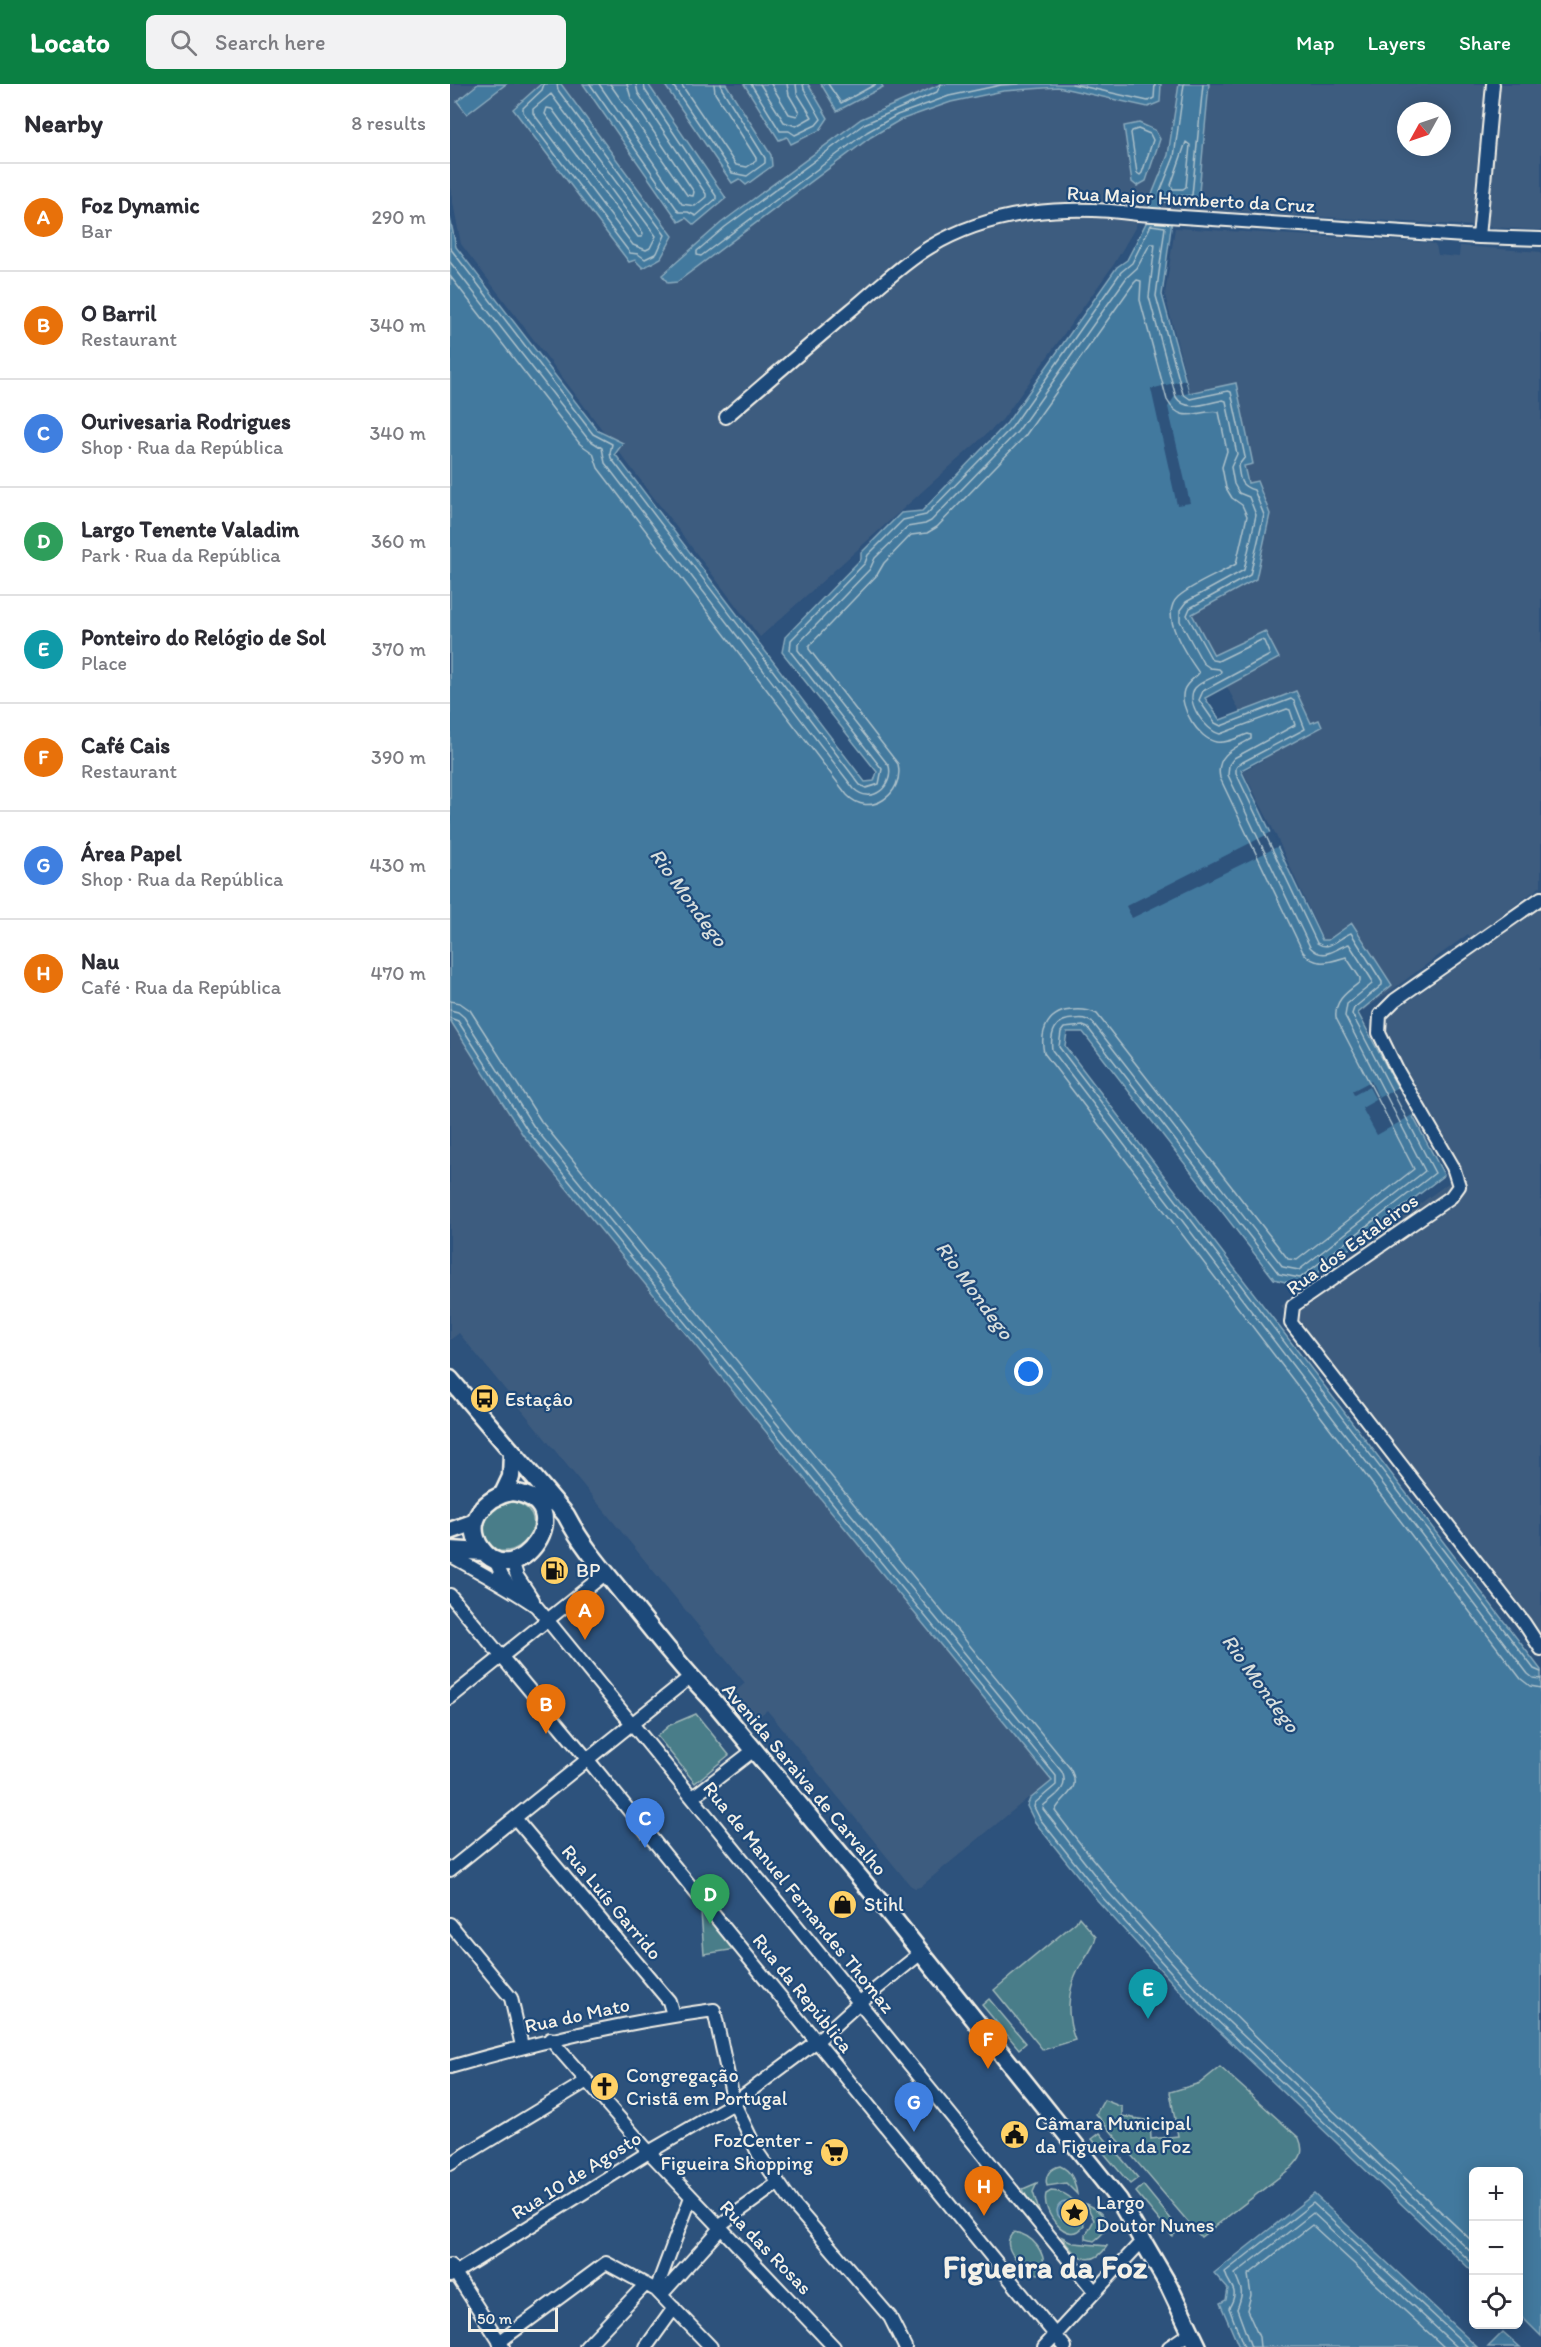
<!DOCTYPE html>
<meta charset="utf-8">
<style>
:root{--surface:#fff;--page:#f2f2f3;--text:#2b2b33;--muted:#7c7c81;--line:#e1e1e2;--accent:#0b8043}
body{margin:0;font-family:Itim,sans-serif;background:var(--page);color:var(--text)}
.controls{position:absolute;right:18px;bottom:18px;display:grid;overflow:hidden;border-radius:9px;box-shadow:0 3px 15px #0003}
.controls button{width:54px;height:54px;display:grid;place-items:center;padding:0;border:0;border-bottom:2px solid var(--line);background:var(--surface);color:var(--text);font:30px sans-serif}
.compass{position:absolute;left:947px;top:18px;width:54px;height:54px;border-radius:50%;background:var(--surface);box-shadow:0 3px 15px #0003;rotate:230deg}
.scale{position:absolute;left:18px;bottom:15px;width:90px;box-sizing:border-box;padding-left:6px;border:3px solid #f4f1e8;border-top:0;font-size:16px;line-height:21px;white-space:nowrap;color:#f4f1e8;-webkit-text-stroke:4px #1f4a7a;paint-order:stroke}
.you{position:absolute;left:579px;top:1288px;width:21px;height:21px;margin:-15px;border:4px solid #fff;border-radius:50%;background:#1a73e8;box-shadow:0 0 0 9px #1a73e833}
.badge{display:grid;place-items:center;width:39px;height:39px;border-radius:50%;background:var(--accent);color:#fff;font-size:20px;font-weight:700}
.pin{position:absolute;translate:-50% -50px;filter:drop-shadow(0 2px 3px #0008)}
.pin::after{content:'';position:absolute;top:32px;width:21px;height:18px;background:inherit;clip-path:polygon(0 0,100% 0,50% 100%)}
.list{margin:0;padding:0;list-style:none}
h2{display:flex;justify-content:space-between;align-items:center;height:78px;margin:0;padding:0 24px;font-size:26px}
h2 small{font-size:20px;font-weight:400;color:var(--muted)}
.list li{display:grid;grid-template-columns:39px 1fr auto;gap:18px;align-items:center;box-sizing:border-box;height:108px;padding:0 24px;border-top:2px solid var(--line)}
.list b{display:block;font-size:22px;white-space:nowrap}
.list p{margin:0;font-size:20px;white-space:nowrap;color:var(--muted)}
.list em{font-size:20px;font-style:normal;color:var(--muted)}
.icon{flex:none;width:33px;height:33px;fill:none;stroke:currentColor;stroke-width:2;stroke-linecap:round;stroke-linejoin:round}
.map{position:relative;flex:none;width:1091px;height:2263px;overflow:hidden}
header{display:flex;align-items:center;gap:36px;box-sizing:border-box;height:84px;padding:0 30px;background:var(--accent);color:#fff}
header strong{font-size:28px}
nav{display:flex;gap:33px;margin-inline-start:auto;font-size:21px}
.search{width:420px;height:54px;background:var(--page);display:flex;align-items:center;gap:15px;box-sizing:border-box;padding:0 21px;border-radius:9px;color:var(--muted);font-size:22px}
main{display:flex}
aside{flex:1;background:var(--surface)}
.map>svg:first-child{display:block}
.built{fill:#3e5c7f;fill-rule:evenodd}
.green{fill:#4a7d89;stroke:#9fb7b8;stroke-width:1.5}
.water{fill:#42799e;stroke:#89a9bc;stroke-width:1.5}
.pier{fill:#2d527c}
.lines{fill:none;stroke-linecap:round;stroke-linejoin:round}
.shore{stroke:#adc1ca;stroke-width:1.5}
.street-casing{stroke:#f4f1e8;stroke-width:16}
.secondary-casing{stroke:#f4f1e8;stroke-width:21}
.street{stroke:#1f4a7a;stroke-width:12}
.secondary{stroke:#1f4a7a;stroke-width:16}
.labels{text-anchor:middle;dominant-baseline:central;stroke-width:4.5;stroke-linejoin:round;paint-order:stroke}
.street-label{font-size:20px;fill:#f4f1e8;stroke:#1f4a7a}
.poi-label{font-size:20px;fill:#f4f1e8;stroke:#1f4a7a;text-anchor:start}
.water-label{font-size:21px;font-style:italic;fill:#d9dfdd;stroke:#1f4a7a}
.town-label{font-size:32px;font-weight:bold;fill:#f4f1e8;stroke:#1f4a7a}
</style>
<header>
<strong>Locato</strong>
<div class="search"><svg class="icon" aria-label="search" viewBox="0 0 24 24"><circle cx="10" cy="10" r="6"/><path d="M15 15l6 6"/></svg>Search here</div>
<nav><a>Map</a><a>Layers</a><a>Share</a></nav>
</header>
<main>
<aside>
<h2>Nearby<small>8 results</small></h2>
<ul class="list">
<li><span class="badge" style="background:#e8710a">A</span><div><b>Foz Dynamic</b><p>Bar</p></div><em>290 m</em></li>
<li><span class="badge" style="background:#e8710a">B</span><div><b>O Barril</b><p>Restaurant</p></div><em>340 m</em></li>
<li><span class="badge" style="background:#3f7fe0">C</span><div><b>Ourivesaria Rodrigues</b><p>Shop · Rua da República</p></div><em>340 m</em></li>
<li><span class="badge" style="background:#2e9e5b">D</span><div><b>Largo Tenente Valadim</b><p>Park · Rua da República</p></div><em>360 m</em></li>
<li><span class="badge" style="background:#0f9aa8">E</span><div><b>Ponteiro do Relógio de Sol</b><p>Place</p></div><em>370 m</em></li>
<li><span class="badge" style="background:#e8710a">F</span><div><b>Café Cais</b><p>Restaurant</p></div><em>390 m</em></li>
<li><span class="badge" style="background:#3f7fe0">G</span><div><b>Área Papel</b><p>Shop · Rua da República</p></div><em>430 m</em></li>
<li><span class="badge" style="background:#e8710a">H</span><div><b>Nau</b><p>Café · Rua da República</p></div><em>470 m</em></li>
</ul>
</aside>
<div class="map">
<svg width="1091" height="2263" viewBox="0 0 1091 2263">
<rect width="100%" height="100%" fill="#2d527c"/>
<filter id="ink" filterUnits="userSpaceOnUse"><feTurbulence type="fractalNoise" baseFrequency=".0167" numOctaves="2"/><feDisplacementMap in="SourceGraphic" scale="12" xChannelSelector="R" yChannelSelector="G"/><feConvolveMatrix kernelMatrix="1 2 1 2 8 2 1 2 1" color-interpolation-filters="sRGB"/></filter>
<g filter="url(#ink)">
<path class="built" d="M0 0H1091V146L690 122 686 142 664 180 552 336 310 553 11 160 0 103ZM956 27H992V63H956Z
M725 144 981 159 986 162 988 171 1009 173 1010 162 1091 168V802L1021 854 1018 850 913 927 873 856 824 747 793 687 815 675 738 529 673 308 736 293 715 211Z
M1091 823V1555L1078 1535 831 1222 1001 1097 922 943Z
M0 936 73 1051 602 1697 580 1715 578 1714 470 1803 465 1804 460 1801 317 1626 306 1635 284 1609 295 1599 9 1249 0 1256Z"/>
<path class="green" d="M64 1418C101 1427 79 1471 49 1467L36 1458C29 1438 42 1418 64 1418Z
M246 1630 279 1671 245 1699 207 1652 220 1641Z
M250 1814 287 1865 254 1870Z
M629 1833 646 1853C643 1867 634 1874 628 1886 617 1908 616 1933 625 1956L593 1966 544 1906 626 1838Z
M539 1915 576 1959 569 1965 532 1921Z
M770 1983 849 2054C855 2068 851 2074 841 2084L751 2153 646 2030 654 2016 672 2023V2032L700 2037 701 2055 728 2052 720 2008 750 1999Z
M650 2049 688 2094 680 2100 642 2055Z
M610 2082C622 2087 625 2098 627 2110L616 2099 597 2102C594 2092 600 2084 610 2082Z
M587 2099 583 2108 590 2130 580 2120 573 2105Z
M693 2101 730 2146 722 2152 686 2108Z
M601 2107C621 2107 633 2124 634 2142 618 2163 591 2128 596 2110Z
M636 2120C656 2130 666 2141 644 2157L636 2155V2151L644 2136Z
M564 2148C584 2151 596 2169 594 2188L588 2190C574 2186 547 2163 564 2148Z
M612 2153 624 2159 657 2162C642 2186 623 2172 612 2153Z"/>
<path class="water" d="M28 0H56L17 30 7 17Z
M91 0H111L223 152 211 174 193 184 185 176 179 178 63 25Z
M133 0H198L276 114 244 141 236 134 229 138Z
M214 0H276L321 71 322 82 296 101 289 95 282 99Z
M294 0H358L378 34 370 46 341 60 337 53 329 56Z
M371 0H431L433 3 387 27Z
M491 0H711L710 18 698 23 608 3 553 7 501 18 450 36 421 53 227 198 218 199 212 191 271 139 411 35Z
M729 0H759L748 119 712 118 708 135 722 136 712 211 739 309 786 299 803 380 794 382 798 399 807 397 820 430 806 495 742 530 764 571 815 547 829 574 755 614 770 636 846 607 861 639 869 636 872 643 791 686 872 856H878L902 839 942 901 908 929 994 1091 851 1202 824 1195 633 948H617L615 962 1091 1586V2252L1069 2230 1068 2088H1023V2188L750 1929 647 1816 585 1738 577 1722 580 1715 602 1697 73 1051 0 936V134L6 163 148 347 173 359 165 370 415 698 424 697 427 688 332 568 335 553 411 475V469L451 429 472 427 557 339 667 183 677 176 698 135 701 113 718 71Z
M689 39 705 46 710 55 696 97 687 102 682 98 674 42Z
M864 2110 1027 2263H789L770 2219 776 2216 778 2205 764 2189Z
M607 2127a9 9 0 1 1 18 0a9 9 0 1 1-18 0Z
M1053 2248 1070 2263H1038Z"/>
<path class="pier" d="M735 296 739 309 725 312 718 323 740 419 727 421 701 305Z
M822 748 829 762 682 834 676 822Z
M921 997 929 1014 949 1003 964 1030 927 1051 912 1024 926 1016 919 1003 904 1011 902 1007Z"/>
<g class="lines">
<path class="shore" d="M94 0 92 6 73 24V28L180 169 188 170 195 175 207 169 215 151 108 6 107 0
M140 0 229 128H238L246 132 266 115V112L195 6 194 0
M149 0 232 120 245 122 256 113V110L188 9 186 0
M160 0 237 111 243 112 244 108 181 14 177 0
M222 0 282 89 297 92 315 79V74L272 5 271 0
M231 0 286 81 297 83 306 77V74L265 9 264 0
M301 0 330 47H339L345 51 366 41 371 35 354 5 353 0
M310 0 334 38 346 42 362 33 347 9 346 0
M321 0 339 30 347 32 349 28 339 11 337 0
M378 0 391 19 426 0
M491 0 487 8 414 40 275 143 247 167V171L251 172 417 48 447 31 499 12 551 1 569 0
M622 0 698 17 704 14 705 0
M734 0 724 73 710 108 712 112H740L742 111 753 0
M101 10 206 152 200 164 196 166 183 161 83 29V25Z
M97 24 102 25 193 149 192 153H188L95 30Z
M688 45 700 50 703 56 692 89 690 91 687 89 681 49 682 47Z
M736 58 740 61 736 103 733 105H723L721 101Z
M0 164 143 350 162 360 160 369 161 374 410 701 416 704 429 700 432 685 340 567 341 556 415 479 418 471 453 436 476 431 562 343 671 188 682 179 701 141 715 143 706 212 733 310 740 315 778 307 781 308 795 373 788 382C790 397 790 402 804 406L814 431 800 491 740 524 737 531 762 576 768 577 811 556 814 557 820 571 753 607 749 616 765 639 771 642 841 615 844 617 855 645 789 680 786 684V689L867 859C880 868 889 853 901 849L932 898V901L904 924 902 930 985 1089 850 1194 829 1190 638 944 633 942 614 944 611 948 609 963 1084 1585 1091 1588
M0 178 138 355 152 364 155 379 404 705C421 721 444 703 439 682L348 566V560L420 485 425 474 457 443 475 440 481 437 568 347 677 193 687 184 700 160H705L699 213 726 313C736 329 757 319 773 316L776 317 787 370 781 383 784 400 789 409 799 413 806 431 794 486 736 518 730 526V537L753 579 760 584 769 585 771 587 770 590C762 594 750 598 745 604 734 618 756 647 770 650L837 625 840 626 845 641 784 674 779 681 778 691 860 863C874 878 885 864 899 860L922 896V900L897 920 895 932 975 1087 849 1186 833 1183 643 939C636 934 631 934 624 935 605 935 600 949 602 966L1078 1590 1083 1594 1091 1595
M0 192 130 360 143 369 148 384 397 711C419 735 455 710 448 680L359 565V562L427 491 434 479 461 451 477 449 487 443 575 352 684 199 687 196 691 197 690 216 717 316C732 343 749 324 769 328L777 367 772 383 776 404 782 414 792 421 797 432 786 480C768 491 744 499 728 513 708 531 737 572 749 589 744 595 737 598 734 606 728 623 749 655 766 658 777 660 788 653 798 650L801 651V655C784 664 765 671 770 694L853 868C866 884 880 878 896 873L910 894V898C897 908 884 916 886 934L964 1085 847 1176 838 1175 647 930C639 926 633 925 624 926 599 926 589 946 594 969L1071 1595 1080 1602 1091 1604
M0 917 10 919 20 926 91 1037 619 1683C634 1707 613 1710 605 1727 725 1887 878 2021 1023 2158
M0 926 8 928 14 933 84 1043 612 1688C620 1704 605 1712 594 1721L593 1725 658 1808 760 1920 1023 2170
M0 934 8 937 78 1047 606 1692V1701L585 1719 584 1723 590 1735 652 1813 755 1925 1023 2180
M794 2263 779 2224C791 2203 779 2205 775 2188L863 2119 1018 2263
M801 2263 787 2225C794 2208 792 2206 785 2190L863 2129 1007 2263
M810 2263 809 2253 797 2226 801 2211 798 2191 862 2141 994 2263"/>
<defs>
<path id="street" d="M1029 153 1043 0
M276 333C318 297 359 261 401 226 425 206 453 179 480 163 541 126 618 120 688 130L1029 153 1091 155
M1091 814 945 916 930 931 929 949 947 986 1003 1083 1009 1102 1001 1113 843 1222 841 1239 1074 1539 1091 1565
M0 1471C29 1488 59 1503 86 1522L645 2208
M45 1476 52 1492 61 1504
M62 1477 67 1492 83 1516
M0 1511 138 1676 615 2263
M0 1614 156 1489
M243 1713 304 1666
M65 1734 219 1917 223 1931
M0 1786 240 1593
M0 1840 61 1914 72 1962
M100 1955 199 2068 384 2263
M0 1983C87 1958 174 1938 264 1926L284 2019 308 2069 343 2120 440 2233 455 2263
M0 2080 137 1997
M270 2141 328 2099
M0 2181 53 2263
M0 2192 199 2068 284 2019 367 1957 410 1918 471 1869
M206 2206 241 2113
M211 2211 272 2143
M49 2258 156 2179 206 2206 261 2263
M136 2263 195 2201
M196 2263 224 2224
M594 2263 694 2155
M719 2263 741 2248"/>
<path id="secondary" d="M0 1295 116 1431C133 1464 158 1491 181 1520 207 1552 232 1585 261 1614L440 1830 669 2116 719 2202 748 2263
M62 1408C135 1418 65 1514 31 1464 13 1437 36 1413 62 1408Z
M53 1410 61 1393 62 1369
M0 1447 25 1438
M0 1466 34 1468"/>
</defs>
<use href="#street" class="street-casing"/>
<use href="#secondary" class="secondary-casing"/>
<use href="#street" class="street"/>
<use href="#secondary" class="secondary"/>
</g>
</g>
<defs>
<symbol id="bus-disc" viewBox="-11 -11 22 22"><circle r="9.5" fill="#ffd166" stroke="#1f4a7a"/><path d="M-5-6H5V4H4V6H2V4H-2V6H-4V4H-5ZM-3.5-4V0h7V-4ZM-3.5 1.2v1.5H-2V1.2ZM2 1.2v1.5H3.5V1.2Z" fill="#111"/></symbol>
<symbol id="fuel-disc" viewBox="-11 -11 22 22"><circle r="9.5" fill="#ffd166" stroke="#1f4a7a"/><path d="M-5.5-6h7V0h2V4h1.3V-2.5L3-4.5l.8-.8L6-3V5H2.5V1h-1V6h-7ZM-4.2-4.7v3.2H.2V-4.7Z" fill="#111"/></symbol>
<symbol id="shop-disc" viewBox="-11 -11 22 22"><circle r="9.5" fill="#ffd166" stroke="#1f4a7a"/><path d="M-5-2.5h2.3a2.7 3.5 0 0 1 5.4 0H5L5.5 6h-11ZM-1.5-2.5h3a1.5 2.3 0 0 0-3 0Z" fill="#111"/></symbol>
<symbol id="church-disc" viewBox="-11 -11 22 22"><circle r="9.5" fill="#ffd166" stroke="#1f4a7a"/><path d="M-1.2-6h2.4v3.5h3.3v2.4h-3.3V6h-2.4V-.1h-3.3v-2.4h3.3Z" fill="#111"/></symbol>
<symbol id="civic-disc" viewBox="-11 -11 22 22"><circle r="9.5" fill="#ffd166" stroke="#1f4a7a"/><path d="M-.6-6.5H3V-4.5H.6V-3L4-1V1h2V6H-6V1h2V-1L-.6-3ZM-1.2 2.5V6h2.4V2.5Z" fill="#111"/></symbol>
<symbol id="supermarket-disc" viewBox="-11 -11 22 22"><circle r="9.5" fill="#ffd166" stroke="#1f4a7a"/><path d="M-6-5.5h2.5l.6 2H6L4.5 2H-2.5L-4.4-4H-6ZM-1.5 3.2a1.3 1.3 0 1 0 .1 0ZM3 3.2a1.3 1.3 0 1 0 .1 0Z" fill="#111"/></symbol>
<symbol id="sight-disc" viewBox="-11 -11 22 22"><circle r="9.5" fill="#ffd166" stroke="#1f4a7a"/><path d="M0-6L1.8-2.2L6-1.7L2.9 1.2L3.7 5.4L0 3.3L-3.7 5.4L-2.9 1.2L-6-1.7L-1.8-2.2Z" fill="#111"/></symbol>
</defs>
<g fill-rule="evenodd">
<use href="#bus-disc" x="18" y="1298" width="33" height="33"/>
<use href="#fuel-disc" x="88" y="1470" width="33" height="33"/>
<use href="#shop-disc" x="376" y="1804" width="33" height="33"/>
<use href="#church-disc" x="138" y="1986" width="33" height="33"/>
<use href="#civic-disc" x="548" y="2034" width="33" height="33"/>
<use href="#supermarket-disc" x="368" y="2052" width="33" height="33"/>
<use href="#sight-disc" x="608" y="2112" width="33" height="33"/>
</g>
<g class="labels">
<g class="street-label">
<text transform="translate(741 115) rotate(3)">Rua Major Humberto da Cruz</text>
<text transform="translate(902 1160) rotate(-36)">Rua dos Estaleiros</text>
<text transform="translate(355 1695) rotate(50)">Avenida Saraiva de Carvalho</text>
<text transform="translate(349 1813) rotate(51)">Rua de Manuel Fernandes Thomaz</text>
<text transform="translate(162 1818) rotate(50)">Rua Luís Garrido</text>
<text transform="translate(353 1909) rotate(51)">Rua da República</text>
<text transform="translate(127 1931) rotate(-12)">Rua do Mato</text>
<text transform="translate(126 2091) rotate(-32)">Rua 10 de Agosto</text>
<text transform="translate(316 2163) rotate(46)">Rua das Rosas</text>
</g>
<g class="poi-label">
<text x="55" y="1315">Estaçâo</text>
<text x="126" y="1486">BP</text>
<text x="414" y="1820">Stihl</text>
<text x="176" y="1991">Congregação<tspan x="176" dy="23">Cristã em Portugal</tspan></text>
<text x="585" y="2039">Câmara Municipal<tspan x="585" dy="23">da Figueira da Foz</tspan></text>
<text x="363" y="2056" text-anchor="end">FozCenter -<tspan x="363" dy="23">Figueira Shopping</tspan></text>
<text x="646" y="2118">Largo<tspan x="646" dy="23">Doutor Nunes</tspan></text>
</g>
<g class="water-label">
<text transform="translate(239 813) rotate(54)">Rio Mondego</text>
<text transform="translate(525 1206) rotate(54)">Rio Mondego</text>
<text transform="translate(811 1599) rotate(54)">Rio Mondego</text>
</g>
<g class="town-label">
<text x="595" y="2183">Figueira da Foz</text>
</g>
</g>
</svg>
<div class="controls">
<button>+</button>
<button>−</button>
<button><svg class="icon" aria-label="locate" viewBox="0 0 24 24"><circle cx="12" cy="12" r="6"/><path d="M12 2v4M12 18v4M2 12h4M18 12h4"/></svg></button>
</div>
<svg class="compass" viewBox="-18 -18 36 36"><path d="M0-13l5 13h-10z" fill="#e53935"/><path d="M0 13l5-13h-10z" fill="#7c7c81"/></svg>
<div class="scale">50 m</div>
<div class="you"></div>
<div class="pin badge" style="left:135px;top:1556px;background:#e8710a">A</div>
<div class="pin badge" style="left:96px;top:1650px;background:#e8710a">B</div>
<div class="pin badge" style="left:195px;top:1764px;background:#3f7fe0">C</div>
<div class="pin badge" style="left:260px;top:1840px;background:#2e9e5b">D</div>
<div class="pin badge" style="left:698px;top:1935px;background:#0f9aa8">E</div>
<div class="pin badge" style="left:538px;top:1985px;background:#e8710a">F</div>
<div class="pin badge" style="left:464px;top:2048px;background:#3f7fe0">G</div>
<div class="pin badge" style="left:534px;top:2132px;background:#e8710a">H</div>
</div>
</main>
